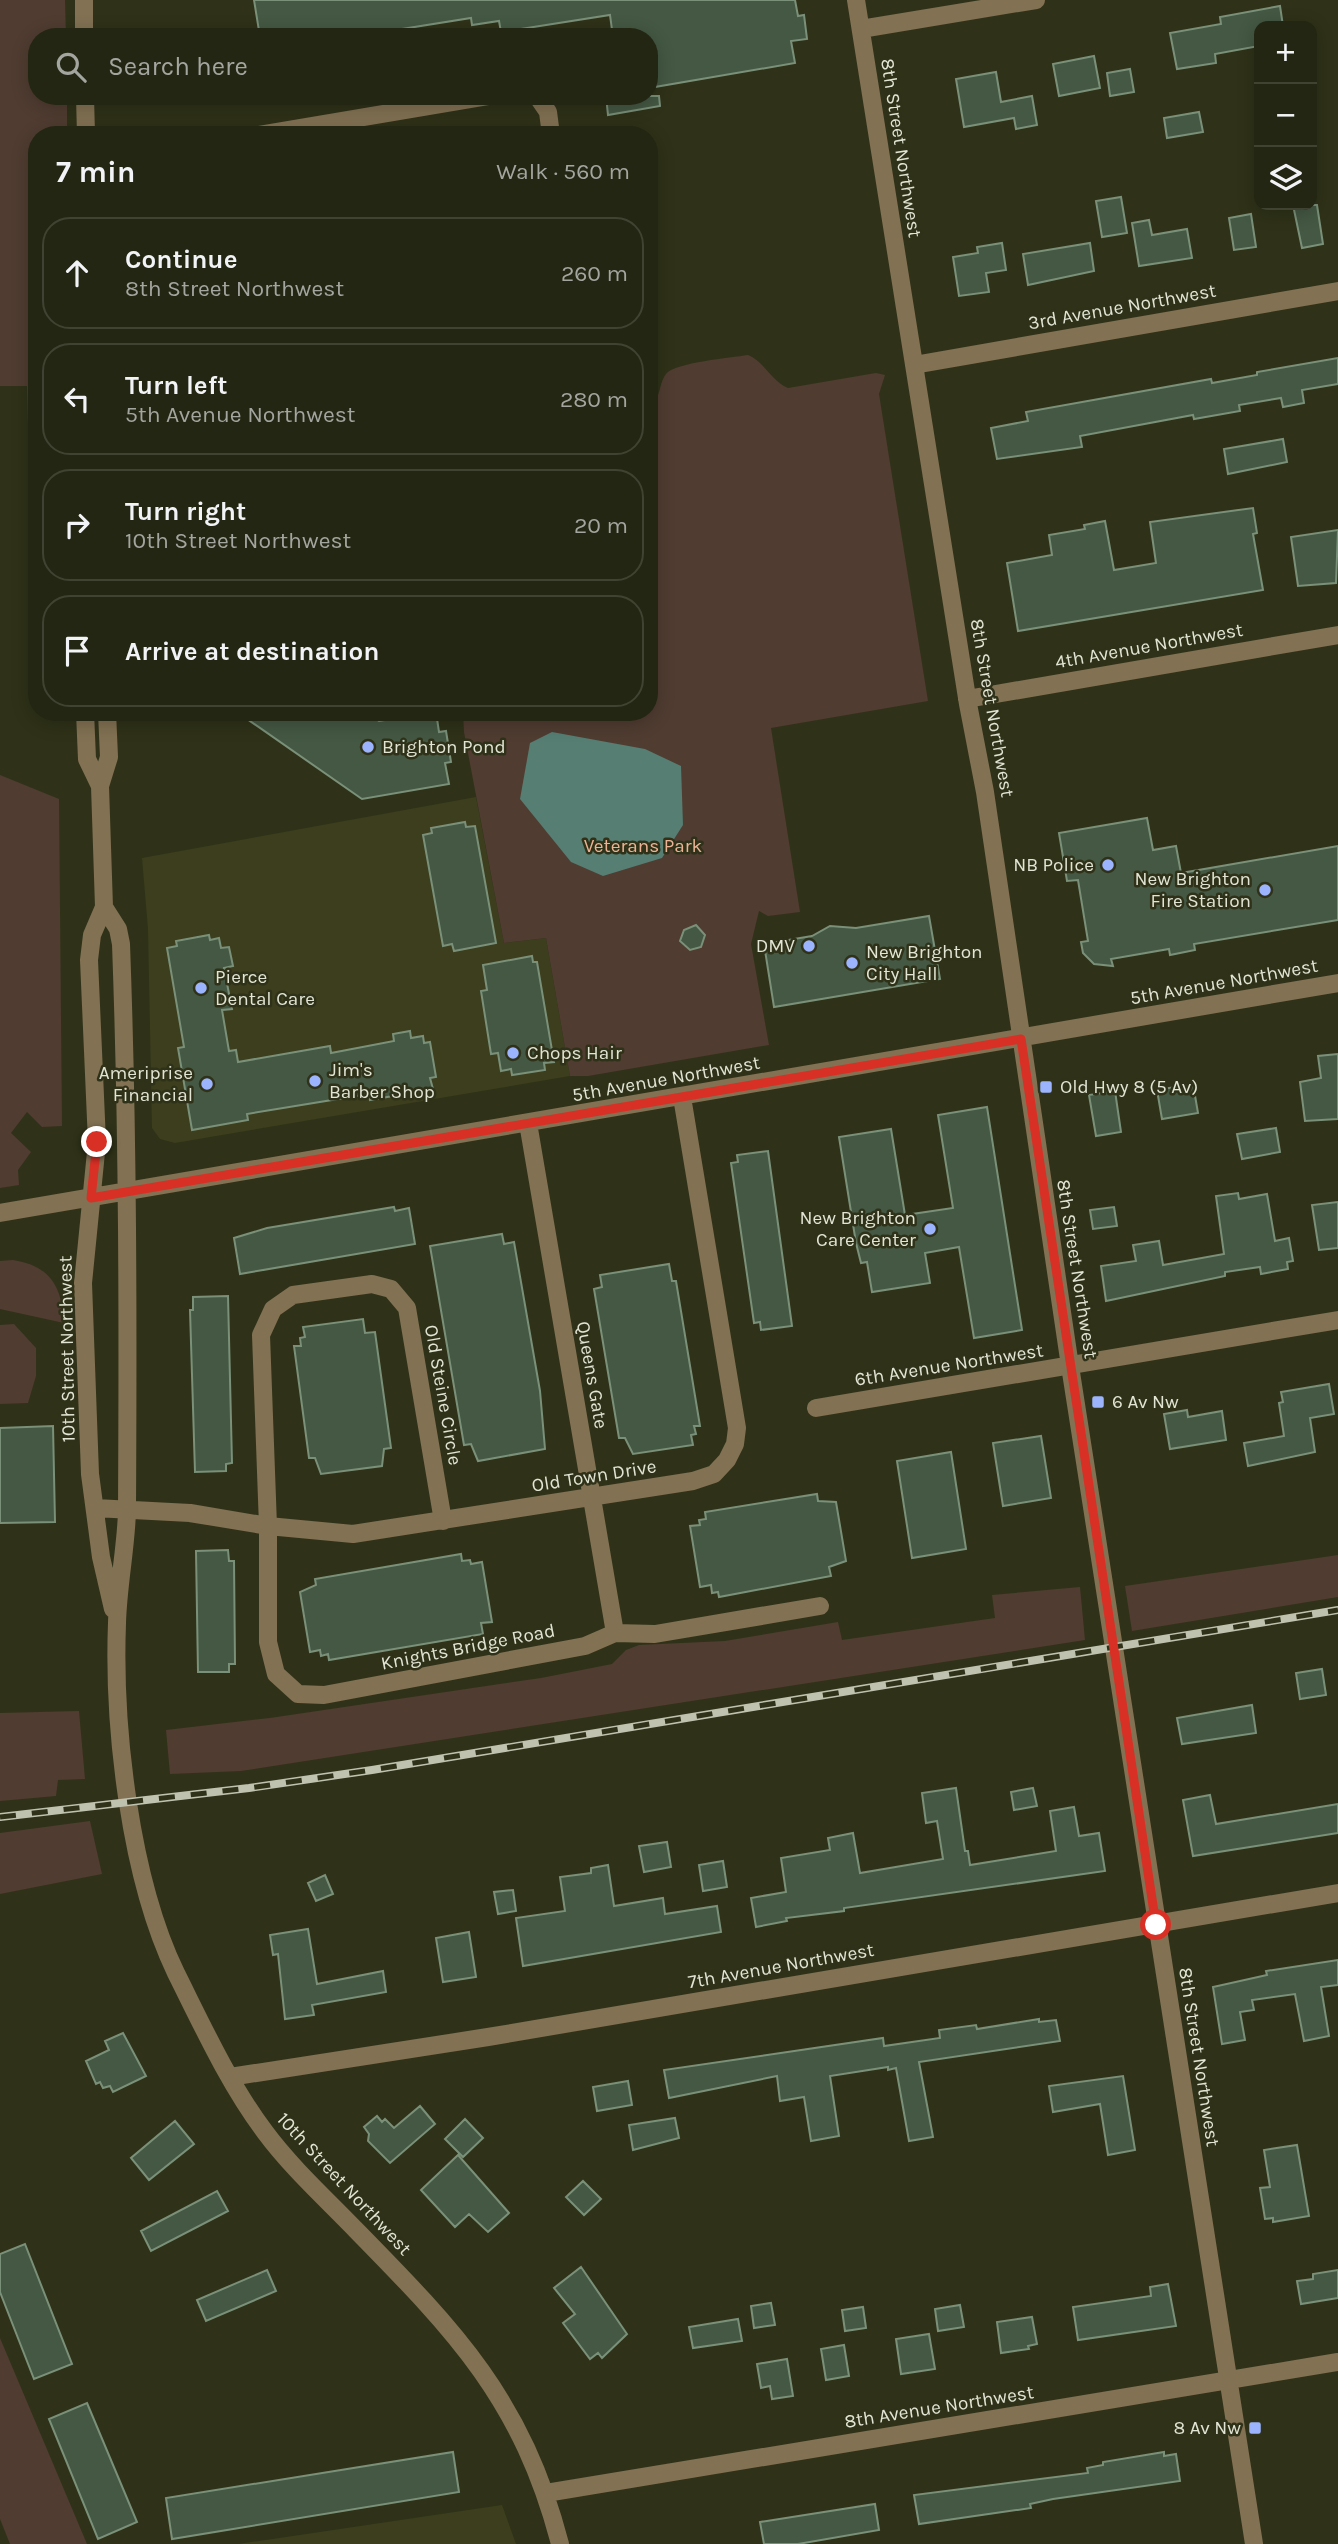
<!DOCTYPE html>
<meta charset="utf-8">
<style>
:root{--surface:#232612;--page:#2f3220;--text:#f1f3f6;--muted:#a3a59f;--line:#404332}
body{margin:0;font-family:Karla,sans-serif;background:var(--page);color:var(--text)}
.controls{position:absolute;right:21px;top:21px;display:grid;overflow:hidden;border-radius:14px;box-shadow:0 4px 18px #0003}
.controls button{width:63px;height:63px;display:grid;place-items:center;padding:0;border:0;border-bottom:2px solid var(--line);background:var(--surface);color:var(--text);font:35px sans-serif}
.stop{position:absolute;width:21px;height:21px;margin:-16px;border:5px solid #d93025;border-radius:50%;background:#fff}
.stop.end{background:#d93025;border-color:#fff;box-shadow:0 2px 7px #0008}
.list{margin:0;padding:0;list-style:none}
h2{display:flex;justify-content:space-between;align-items:center;height:91px;margin:0;padding:0 28px;font-size:30px}
h2 small{font-size:23px;font-weight:400;color:var(--muted)}
.list li{display:grid;grid-template-columns:46px 1fr auto;gap:21px;align-items:center;box-sizing:border-box;height:112px;margin:0 14px 14px;padding:0 14px;border:2px solid var(--line);border-radius:28px}
.list b{display:block;font-size:26px;white-space:nowrap}
.list p{margin:0;font-size:23px;white-space:nowrap;color:var(--muted)}
.list em{font-size:23px;font-style:normal;color:var(--muted)}
.icon{flex:none;width:38px;height:38px;fill:none;stroke:currentColor;stroke-width:2;stroke-linecap:round;stroke-linejoin:round}
.map{position:relative;flex:none;width:1338px;height:2544px;overflow:hidden}
.search{position:absolute;background:var(--surface);box-shadow:0 4px 18px #0003;left:28px;top:28px;width:630px;height:77px;display:flex;align-items:center;gap:18px;box-sizing:border-box;padding:0 24px;border-radius:28px;color:var(--muted);font-size:26px}
.panel{position:absolute;background:var(--surface);box-shadow:0 4px 18px #0003;left:28px;top:126px;width:630px;height:595px;border-radius:28px}
.map>svg:first-child{display:block}
.built{fill:#3c3e1e}
.green{fill:#503c31}
.water{fill:#567e73}
.building{fill:#445843;stroke:#7a9079;stroke-width:2}
.lines{fill:none;stroke-linecap:round;stroke-linejoin:round}
.minor{stroke:#827153;stroke-width:18}
.rail-casing{stroke:#c0c2b0;stroke-width:8}
.rail{stroke:#2f3218;stroke-width:5;stroke-dasharray:16;stroke-linecap:butt}
.route{stroke:#d93025;stroke-width:9}
.poi-dot{fill:#9cb4fd;stroke:#2f3218;stroke-width:2.5}
.labels{text-anchor:middle;dominant-baseline:central;stroke-width:5;stroke-linejoin:round;paint-order:stroke}
.street-label{font-size:19px;fill:#e2e4d4;stroke:#2f3218}
.poi-label{font-size:19px;fill:#e2e4d4;stroke:#2f3218;text-anchor:start}
.park-label{font-size:19px;fill:#ecb496;stroke:#2f3218}
</style>
<div class="map">
<svg width="1338" height="2544" viewBox="0 0 1338 2544">
<rect width="100%" height="100%" fill="#2f3218"/>
<path class="built" d="M476 797 504 943 546 938 570 1076 175 1143 160 1139 152 1128 148 929 142 858Z
M502 2505 516 2544H238Z"/>
<path class="green" d="M0 0H65L66 37H37V96H67V135H37V433L28 425 27 386H0Z
M748 355C765 362 771 381 788 388L876 373 885 375 879 394 928 701 771 728 800 912 768 916 759 911 751 944 769 1045 588 1076H570L546 938 504 943 464 732 463 712H649V409C661 400 658 385 666 374 676 362 731 358 748 355Z
M0 775 59 799 62 1126 42 1127 27 1112 11 1133 31 1152 18 1170 19 1185 0 1188Z
M13 1260C51 1266 62 1287 64 1323L0 1309V1261Z
M14 1324 36 1348V1376L28 1403 0 1404V1325Z
M1338 1555V1597L1132 1631 1125 1586Z
M1080 1587 1085 1640 241 1771 170 1774 166 1730 270 1718 541 1678 612 1664 626 1650 639 1645 725 1641 838 1622 842 1640 995 1618 992 1595Z
M79 1711 85 1779 58 1780 56 1796 0 1801V1713Z
M90 1821 102 1874 0 1894V1833Z
M0 2338 87 2544H10L0 2519Z"/>
<path class="water" d="M552 732 645 749 681 766 683 825 662 858 603 876 571 862 520 799 530 743Z"/>
<path class="building" d="M254 0H795L798 16 804 15 807 39 791 41 795 63 649 88V37H613L610 15 501 32 499 21 472 25 471 18 352 37H260Z
M1280 6 1283 26H1259V46L1215 54 1216 63 1177 69 1170 33 1221 24 1220 17Z
M1094 56 1100 88 1059 96 1053 64Z
M1130 69 1134 92 1110 96 1107 73Z
M996 72 1001 102 1032 96 1037 125 1016 129 1014 118 964 127 956 79Z
M606 96H659L660 106 608 115Z
M1199 112 1203 132 1167 138 1164 118Z
M1121 197 1127 233 1102 237 1096 201Z
M1293 205H1317L1323 244 1302 248Z
M1251 214 1256 247 1234 250 1229 218Z
M1149 220 1152 235 1187 229 1192 258 1139 266 1132 223Z
M1002 243 1006 270 986 273 989 292 959 296 953 257 978 253 977 247Z
M1090 243 1094 271 1028 285 1023 254Z
M1338 358V384L1302 390 1304 403 1283 407 1281 398 1239 405 1240 411 1194 419 1193 415 1080 436 1082 447 997 459 991 428 1028 421 1026 412 1211 379 1212 383 1257 375V372Z
M1283 439 1287 462 1228 474 1224 449Z
M1253 508 1257 533 1253 534 1263 590 1018 631 1007 563 1052 555 1049 535 1085 529 1084 525 1105 521 1114 570 1156 563 1150 522Z
M1338 530 1336 583 1298 586 1291 537Z
M237 712H366L379 721 436 712 439 732 446 731 451 762 445 763 449 784 362 799Z
M1147 818 1153 850 1176 846 1181 873 1338 846V920L1194 944 1195 950 1170 955 1169 949 1111 959 1113 966 1094 964 1083 953 1081 942 1088 941 1078 880 1067 881 1059 833Z
M465 822 466 827 475 826 496 943 454 951 452 944 443 946 423 835 432 833 431 828Z
M929 916 940 979 774 1007 764 944 812 936 830 926 856 928Z
M696 925 705 935 701 947 690 950 680 941 684 930Z
M209 935 210 940 219 938 221 948 229 947 233 966 224 968 232 1009 222 1010 229 1051 236 1050 238 1062 330 1046 331 1053 394 1041 393 1034 410 1031 411 1038 423 1036 424 1043 430 1042 436 1077 430 1078 433 1089 370 1100 369 1094 247 1114 248 1120 192 1130 178 1048 184 1047 167 948 177 946 176 941Z
M532 956 533 962H537L554 1062 544 1063 545 1070 512 1075 511 1069 501 1071 498 1053 491 1054 481 991 487 990 483 965Z
M1338 1054V1119L1305 1121 1300 1082 1321 1078 1318 1056Z
M1193 1084 1198 1113 1162 1119 1157 1090Z
M1115 1091 1121 1132 1096 1136 1089 1095Z
M987 1107 1022 1330 974 1338 959 1247 925 1253 930 1283 872 1292 867 1262 861 1263 856 1243 839 1137 891 1129 905 1215 953 1208 938 1115Z
M1276 1128 1280 1152 1242 1159 1237 1134Z
M768 1151 792 1326 761 1330 760 1322 754 1323 731 1163 738 1162 737 1155Z
M1238 1193 1239 1199 1267 1194 1275 1241 1289 1238 1293 1261 1287 1262 1288 1269 1261 1274 1260 1267 1225 1272V1276L1106 1301 1101 1266 1136 1261 1133 1245 1159 1241 1163 1265 1224 1254 1216 1196Z
M1338 1202V1248L1319 1250 1312 1205Z
M394 1207 395 1211 409 1208 415 1244 240 1274 234 1238 267 1228Z
M1114 1207 1117 1226 1093 1229 1090 1210Z
M502 1234 504 1244 514 1242 540 1391 545 1449 478 1461 471 1444 464 1445 430 1246Z
M669 1264 672 1281H676L700 1426H694L696 1434 691 1435 693 1445 633 1454 625 1438H619L594 1289 602 1287 600 1275Z
M228 1296 232 1463 226 1464V1471L195 1472 190 1310H193V1297Z
M363 1319 365 1333 375 1332 391 1448 384 1449 382 1466 321 1474 315 1458H309L294 1346H301L300 1338 305 1337 303 1327Z
M1329 1384 1334 1414 1310 1418 1315 1452 1248 1466 1244 1443 1284 1436 1279 1403 1283 1402 1281 1392Z
M1187 1410 1188 1417 1222 1411 1226 1440 1170 1449 1164 1414Z
M53 1426 55 1522 0 1523V1428Z
M1041 1436 1051 1498 1003 1506 993 1443Z
M951 1452 966 1549 912 1558 897 1461Z
M817 1494 818 1501 836 1502 846 1561 829 1567 831 1576 719 1597 718 1592 712 1593 711 1585 700 1587 690 1526 700 1525 699 1520 706 1519 705 1512Z
M228 1550 229 1561H234L235 1664H229V1672H198L196 1551Z
M461 1554 462 1561 470 1560 471 1564 482 1562 492 1622 481 1623 483 1634 329 1660 328 1654 321 1656 320 1650 310 1652 300 1592 316 1585 315 1579Z
M1322 1669 1326 1695 1300 1699 1296 1673Z
M1252 1705 1256 1733 1182 1744 1177 1718Z
M956 1788 965 1851H968L970 1865 1056 1851 1050 1811 1074 1807 1079 1836 1099 1833 1105 1871 844 1908V1911L786 1918 787 1921 756 1927 751 1898 786 1892 781 1858 830 1850 828 1838 853 1833 860 1873 943 1859 937 1821 926 1823 922 1793Z
M1033 1788 1037 1806 1014 1810 1011 1792Z
M1210 1795 1216 1824 1338 1804V1833L1193 1856 1183 1800Z
M667 1842 671 1867 644 1872 639 1846Z
M723 1861 727 1887 703 1891 699 1865Z
M608 1865 614 1906 663 1898 665 1914 717 1906 721 1932 523 1966 516 1918 565 1911 560 1877 591 1873V1868Z
M325 1875 333 1894 316 1901 308 1883Z
M513 1890 516 1911 498 1914 494 1892Z
M308 1929 317 1984 383 1971 386 1992 312 2005 314 2015 285 2019 278 1954 273 1955 270 1935Z
M469 1932 476 1977 443 1982 436 1938Z
M1338 1960V1985L1321 1987 1329 2036 1304 2041 1295 1994 1252 2000 1254 2010 1240 2012 1245 2040 1222 2044 1213 1987 1267 1975 1266 1971Z
M1039 2019V2022L1056 2020 1060 2041 919 2062 933 2137 909 2141 896 2068 888 2070V2067L830 2076 839 2136 811 2141 804 2097 780 2101 777 2076 669 2098 664 2070 883 2038 884 2046 940 2038 939 2030 976 2025 977 2029Z
M123 2033 146 2076 113 2092 110 2086 103 2088 100 2082 96 2084 86 2061 109 2050 105 2041Z
M1123 2076 1135 2150 1108 2155 1100 2104 1053 2112 1049 2086Z
M628 2081 632 2105 597 2111 593 2087Z
M420 2106 435 2124 390 2163 368 2141 369 2134 364 2127 377 2116 382 2122 385 2119 394 2128Z
M675 2118 679 2138 633 2150 629 2125Z
M465 2119 483 2138 463 2157 445 2139Z
M175 2121 194 2144 149 2180 131 2158Z
M1297 2145 1309 2216 1273 2222V2218L1265 2219 1260 2188 1270 2187 1264 2150Z
M458 2155 509 2213 488 2232 469 2214 455 2227 421 2190Z
M583 2181 601 2199 584 2215 566 2197Z
M217 2191 228 2211 151 2251 141 2231Z
M25 2244 72 2364 34 2379 0 2292V2254Z
M581 2267 627 2334 602 2358 598 2353 590 2359 563 2323 575 2314 554 2288Z
M267 2270 276 2291 206 2321 197 2300Z
M1338 2270V2298L1301 2304 1297 2281 1313 2279V2274Z
M1168 2284 1176 2326 1078 2340 1073 2307 1151 2296 1150 2287Z
M771 2303 775 2325 754 2328 751 2306Z
M960 2305 964 2327 938 2331 935 2309Z
M863 2307 866 2328 845 2331 842 2310Z
M1032 2317 1037 2344 1028 2346 1029 2349 1001 2353 997 2322Z
M738 2319 742 2341 693 2348 689 2327Z
M929 2334 935 2369 901 2374 896 2339Z
M844 2345 849 2376 826 2380 821 2349Z
M787 2359 793 2396 772 2399 770 2386 761 2388 757 2364Z
M87 2403 137 2522 98 2539 49 2419Z
M453 2452 459 2492 172 2539 166 2498Z
M1164 2452V2456L1176 2454 1180 2481 1053 2499 1030 2504 1031 2508 919 2524 914 2495 1088 2473 1087 2468 1103 2465V2462Z
M875 2504 879 2530 798 2544H764L760 2522Z"/>
<g class="lines">
<path class="minor" d="M84 0V37
M856 0 968 704 985 792 1070 1366 1254 2544
M861 29 1036 0
M85 96 86 135
M537 96 548 112 551 135
M258 135 489 96
M914 365 1338 291
M967 699 1338 635
M85 712 87 759 100 786
M107 712 109 757 100 786 104 907 92 935 89 960 97 1142 83 1283 90 1474 101 1557 113 1609
M104 907 118 929 121 944C128 1133 128 1322 127 1511 126 1548 118 1585 117 1623 113 1728 130 1878 176 1973 203 2027 229 2084 265 2132 291 2167 324 2197 354 2228 456 2332 522 2399 560 2544
M528 1123 615 1633
M0 1213 1338 983
M816 1408 1338 1320
M95 1508 190 1513 268 1526 353 1534 693 1481 714 1474 727 1460 735 1444 737 1428 682 1097
M443 1521 407 1308 391 1289 372 1284 293 1295 273 1309 261 1335 268 1526V1642L276 1674 298 1694 324 1695 585 1646 615 1633 655 1634 820 1606
M230 2077 488 2037 1338 1893
M546 2493 1338 2362"/>
<defs>
<path id="rail" d="M0 1817 249 1788 372 1770 1338 1610"/>
</defs>
<use href="#rail" class="rail-casing"/>
<use href="#rail" class="rail"/>
</g>
<g class="lines">
<path class="route" d="M97 1142 91 1198 1021 1039 1156 1925"/>
</g>
<g class="poi-dot">
<circle cx="368" cy="747" r="7"/>
<circle cx="1108" cy="865" r="7"/>
<circle cx="1265" cy="890" r="7"/>
<circle cx="809" cy="946" r="7"/>
<circle cx="852" cy="963" r="7"/>
<circle cx="201" cy="988" r="7"/>
<circle cx="513" cy="1053" r="7"/>
<circle cx="315" cy="1081" r="7"/>
<circle cx="207" cy="1084" r="7"/>
<rect x="1039" y="1080" width="14" height="14" rx="3.5"/>
<circle cx="930" cy="1229" r="7"/>
<rect x="1091" y="1395" width="14" height="14" rx="3.5"/>
<rect x="1248" y="2421" width="14" height="14" rx="3.5"/>
</g>
<g class="labels">
<g class="street-label">
<text transform="translate(901 148) rotate(81)">8th Street Northwest</text>
<text transform="translate(1122 307) rotate(-10)">3rd Avenue Northwest</text>
<text transform="translate(1149 646) rotate(-10)">4th Avenue Northwest</text>
<text transform="translate(992 708) rotate(80)">8th Street Northwest</text>
<text transform="translate(1224 982) rotate(-10)">5th Avenue Northwest</text>
<text transform="translate(666 1079) rotate(-10)">5th Avenue Northwest</text>
<text transform="translate(1077 1269) rotate(81)">8th Street Northwest</text>
<text transform="translate(67 1349) rotate(-91)">10th Street Northwest</text>
<text transform="translate(949 1365) rotate(-9)">6th Avenue Northwest</text>
<text transform="translate(592 1375) rotate(80)">Queens Gate</text>
<text transform="translate(443 1395) rotate(80)">Old Steine Circle</text>
<text transform="translate(594 1476) rotate(-9)">Old Town Drive</text>
<text transform="translate(468 1647) rotate(-11)">Knights Bridge Road</text>
<text transform="translate(781 1966) rotate(-10)">7th Avenue Northwest</text>
<text transform="translate(1199 2057) rotate(81)">8th Street Northwest</text>
<text transform="translate(344 2184) rotate(47)">10th Street Northwest</text>
<text transform="translate(939 2407) rotate(-9)">8th Avenue Northwest</text>
</g>
<g class="poi-label">
<text x="382" y="747">Brighton Pond</text>
<text x="1094" y="865" text-anchor="end">NB Police</text>
<text x="1251" y="879" text-anchor="end">New Brighton<tspan x="1251" dy="22">Fire Station</tspan></text>
<text x="795" y="946" text-anchor="end">DMV</text>
<text x="866" y="952">New Brighton<tspan x="866" dy="22">City Hall</tspan></text>
<text x="215" y="977">Pierce<tspan x="215" dy="22">Dental Care</tspan></text>
<text x="527" y="1053">Chops Hair</text>
<text x="329" y="1070">Jim's<tspan x="329" dy="22">Barber Shop</tspan></text>
<text x="193" y="1073" text-anchor="end">Ameriprise<tspan x="193" dy="22">Financial</tspan></text>
<text x="1060" y="1087">Old Hwy 8 (5 Av)</text>
<text x="916" y="1218" text-anchor="end">New Brighton<tspan x="916" dy="22">Care Center</tspan></text>
<text x="1112" y="1402">6 Av Nw</text>
<text x="1241" y="2428" text-anchor="end">8 Av Nw</text>
</g>
<g class="park-label">
<text x="643" y="846">Veterans Park</text>
</g>
</g>
</svg>
<div class="controls">
<button>+</button>
<button>−</button>
<button><svg class="icon" aria-label="layers" viewBox="0 0 24 24"><path d="M12 4l9 5-9 5-9-5zM3 14l9 5 9-5"/></svg></button>
</div>
<div class="stop" style="left:1156px;top:1925px"></div>
<div class="stop end" style="left:97px;top:1142px"></div>
<div class="search"><svg class="icon" aria-label="search" viewBox="0 0 24 24"><circle cx="10" cy="10" r="6"/><path d="M15 15l6 6"/></svg>Search here</div>
<section class="panel">
<h2>7 min<small>Walk · 560 m</small></h2>
<ul class="list">
<li><svg class="icon" aria-label="ahead" viewBox="0 0 24 24"><path d="M12 20V5M6 11l6-6 6 6"/></svg><div><b>Continue</b><p>8th Street Northwest</p></div><em>260 m</em></li>
<li><svg class="icon" aria-label="left" viewBox="0 0 24 24"><path d="M17 20v-9H6M10 6l-5 5 5 5"/></svg><div><b>Turn left</b><p>5th Avenue Northwest</p></div><em>280 m</em></li>
<li><svg class="icon" aria-label="right" viewBox="0 0 24 24"><path d="M7 20v-9h11M14 6l5 5-5 5"/></svg><div><b>Turn right</b><p>10th Street Northwest</p></div><em>20 m</em></li>
<li><svg class="icon" aria-label="arrive" viewBox="0 0 24 24"><path d="M6 21V4h12l-3 4 3 4H6"/></svg><div><b>Arrive at destination</b></div></li>
</ul>
</section>
</div>
